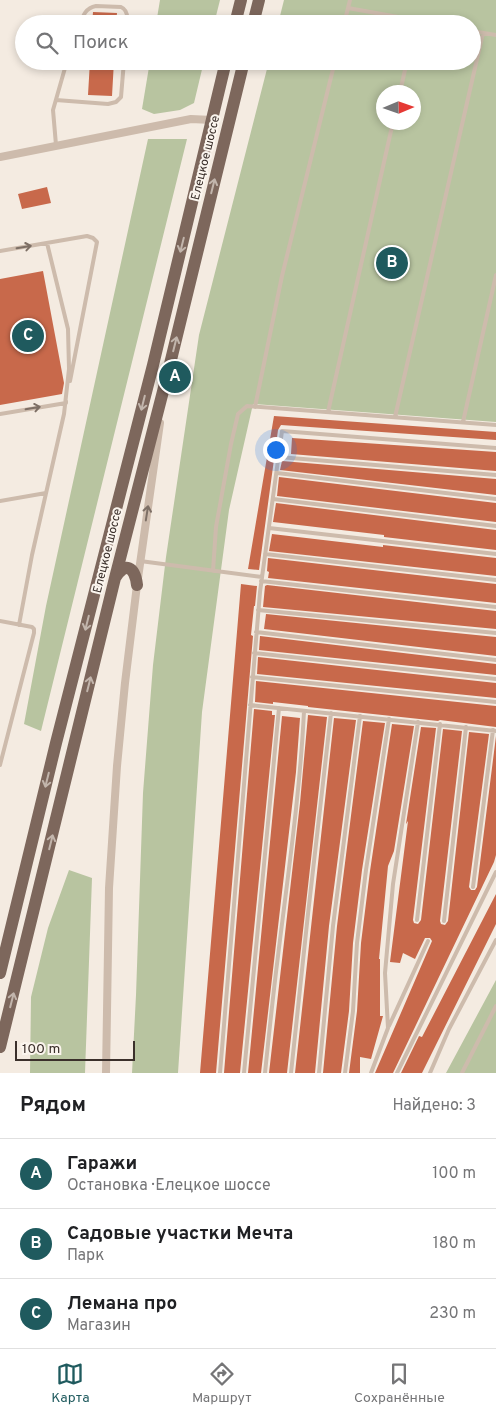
<!DOCTYPE html>
<html lang="ru">
<meta charset="utf-8">
<style>
:root{--surface:#fff;--page:#f6f6f6;--text:#202124;--muted:#757577;--line:#e0e0e0;--accent:#1f5a5e}
body{margin:0;font-family:Overpass,sans-serif;background:var(--page);color:var(--text)}
.compass{position:absolute;left:376px;top:85px;width:45px;height:45px;border-radius:50%;background:var(--surface);box-shadow:0 2px 8px #0003;rotate:88deg}
.scale{position:absolute;left:15px;bottom:12px;width:120px;box-sizing:border-box;padding-left:5px;border:2px solid #3b302b;border-top:0;font-size:14px;line-height:18px;white-space:nowrap;color:#3b302b;-webkit-text-stroke:4px #fbf5ee;paint-order:stroke}
.you{position:absolute;left:275px;top:449px;width:18px;height:18px;margin:-12px;border:4px solid #fff;border-radius:50%;background:#1a73e8;box-shadow:0 0 0 8px #1a73e833}
.badge{display:grid;place-items:center;width:32px;height:32px;border-radius:50%;background:var(--accent);color:#fff;font-size:16px;font-weight:700}
.pin{position:absolute;translate:-50% -50%;border:2px solid #fff;box-shadow:0 1px 5px #0006}
.list{margin:0;padding:0;list-style:none}
h2{display:flex;justify-content:space-between;align-items:center;height:65px;margin:0;padding:0 20px;font-size:21px}
h2 small{font-size:16px;font-weight:400;color:var(--muted)}
.list li{display:grid;grid-template-columns:32px 1fr auto;gap:15px;align-items:center;box-sizing:border-box;height:70px;padding:0 20px;border-top:1px solid var(--line)}
.list b{display:block;font-size:19px;white-space:nowrap}
.list p{margin:0;font-size:16px;white-space:nowrap;color:var(--muted)}
.list em{font-size:16px;font-style:normal;color:var(--muted)}
.icon{flex:none;width:28px;height:28px;fill:none;stroke:currentColor;stroke-width:2;stroke-linecap:round;stroke-linejoin:round}
.map{position:relative;flex:none;width:496px;height:1073px;overflow:hidden}
.search{position:absolute;background:var(--surface);box-shadow:0 2px 8px #0003;left:15px;right:15px;top:15px;height:55px;display:flex;align-items:center;gap:12px;box-sizing:border-box;padding:0 18px;border-radius:28px;color:var(--muted);font-size:19px}
.sheet{height:275px;background:var(--surface)}
nav{display:flex;justify-content:space-around;align-items:center;box-sizing:border-box;height:70px;border-top:1px solid var(--line);background:var(--surface);font-size:14px;color:var(--muted)}
nav a{display:grid;justify-items:center;gap:2px}
nav .on{color:var(--accent)}
.map>svg:first-child{display:block}
.green{fill:#b8c4a0;fill-rule:evenodd}
.building{fill:#c8694b}
.lines{fill:none;stroke-linecap:round;stroke-linejoin:round}
.service{stroke:#cdbbac;stroke-width:4}
.minor{stroke:#cdbbac;stroke-width:8}
.primary{stroke:#7d675c;stroke-width:12}
.oneway{stroke:#c2b5ac}
.oneway2{stroke:#7d6f65}
.labels{text-anchor:middle;dominant-baseline:central;stroke-width:4;stroke-linejoin:round;paint-order:stroke}
.street-label{font-size:12px;fill:#3b302b;stroke:#fbf5ee}
</style>
<div class="map">
<svg width="496" height="1073" viewBox="0 0 496 1073">
<rect width="100%" height="100%" fill="#f4ebe1"/>
<path class="green" d="M160 0H220L214 24H156Z
M284 0H496V422L253 404 229 510 202 712 178 1073H132L136 995 143 793 153 665 166 557 199 335 269 61H472V24H278ZM384 92H414V122H384Z
M150 61H204L194 103 180 110 154 114 142 109Z
M148 139H187L41 731 24 724 46 606Z
M69 870 92 878 85 1073H30L31 997 48 928Z
M496 980V1073H446Z"/>
<path class="building" d="M93 12 117 13 116 24H92Z
M90 61H114L112 96 88 95Z
M47 187 51 203 22 209 18 194Z
M43 271 64 383 62 394 0 405V279Z
M274 416 496 432V440L281 425 278 430 259 570 248 569Z
M292 438 496 452V471L291 454Z
M282 461 496 479V495L280 470Z
M279 477 496 503V522L277 496Z
M276 503 496 530V550L384 537V535L273 522Z
M272 534 383 547V545L496 558V576L269 551Z
M268 558 496 584V603L268 578 269 572 267 571Z
M241 584 257 586 255 606H254L251 635 253 636 216 1073H200Z
M267 585 496 611V629L263 607 265 586Z
M266 614 496 637V656L264 629Z
M260 636 496 664V675L259 650Z
M258 657 496 683V698L257 674Z
M256 681 496 706V727L440 720 438 721 308 707V706L273 702V704L255 702Z
M254 709 272 711V715H275L240 1073H224Z
M308 715 327 717 287 1073H269L300 803Z
M282 716 300 718 296 772 261 1073H248Z
M334 718 356 720 329 926 315 1073H295Z
M363 721 385 723 362 870 353 943 349 1011 341 1073H323L337 926Z
M392 724 414 726 394 851 388 866 379 959H380V1016H383L371 1059 360 1057V1073H349L357 1011 361 943 370 871Z
M421 727 436 728 413 920 414 923 418 924 421 920 443 729 462 731 440 921 441 924 445 925 448 921 469 732 489 734 469 887 471 890H475L477 887 496 736V855L494 862 393 1073H375L432 941 430 938H425L415 959 403 953 400 963 390 962 408 821 406 824Z
M496 894V924L422 1073H401L419 1036 422 1037Z"/>
<g class="lines">
<path class="service" d="M350 0 348 8 437 24
M80 24C83 15 86 8 96 6L121 7C128 10 128 17 127 24
M344 24 348 8
M472 31 496 35
M400 92 407 61
M56 100 108 104 116 102 121 97 124 61
M56 145 53 110 67 61
M0 251 87 236 93 238 97 242 70 381
M255 407 282 276 335 61
M328 412 393 122
M0 414 66 403V401
M395 417 483 33
M463 422 496 275
M279 457 496 475
M277 473 496 499
M273 499 496 526
M0 501 46 493
M269 528 496 554
M265 554 496 580
M140 561 262 577
M213 571 216 527 231 444 238 414 247 406 496 425
M261 581 496 607
M258 610 496 633
M0 621 32 627 34 629V633L0 765
M19 625 32 555 64 414 69 369 68 329 47 243
M256 632 496 660
M254 653 496 679
M252 677 496 702
M250 705 496 731
M473 887 493 730
M417 920 440 724
M444 921 466 727
M389 1026 428 941
M220 1073 260 592 282 431 496 448
M244 1073 279 708
M265 1073C269 1034 273 995 278 956 288 874 300 793 304 711
M291 1073 308 914 331 713
M319 1073 333 926 360 716
M345 1073 353 1011 357 943 366 870 389 719
M371 1073 388 1028 385 973 393 884 418 722
M397 1073 496 872
M430 1073 449 1029 496 940
M462 1073 496 1006"/>
<path class="minor" d="M0 157 191 119 212 120
M106 1073 109 888 117 766 125 683 137 585 160 423"/>
<path class="primary" d="M235 24 241 0
M253 24 259 0
M115 578C125 561 135 567 137 585
M0 973 56 743 153 365 226 61
M0 1047 115 578 169 368 244 61"/>
</g>
<defs><path id="oneway-shaft" d="M-6 0H5M1.5-3L5.5 0L1.5 3" fill="none" stroke-width="1.6" stroke-linecap="round" stroke-linejoin="round" transform="scale(1.25)"/></defs>
<g class="oneway">
<use href="#oneway-shaft" transform="translate(213 186) rotate(-76)"/>
<use href="#oneway-shaft" transform="translate(182 245) rotate(104)"/>
<use href="#oneway-shaft" transform="translate(175 344) rotate(-76)"/>
<use href="#oneway-shaft" transform="translate(143 403) rotate(104)"/>
<use href="#oneway-shaft" transform="translate(87 623) rotate(104)"/>
<use href="#oneway-shaft" transform="translate(89 684) rotate(-76)"/>
<use href="#oneway-shaft" transform="translate(47 780) rotate(104)"/>
<use href="#oneway-shaft" transform="translate(51 842) rotate(-76)"/>
<use href="#oneway-shaft" transform="translate(12 1000) rotate(-76)"/>
</g>
<g class="oneway2">
<use href="#oneway-shaft" transform="translate(24 247) rotate(-9)"/>
<use href="#oneway-shaft" transform="translate(33 408) rotate(-10)"/>
<use href="#oneway-shaft" transform="translate(147 513) rotate(-81)"/>
</g>
<g class="labels">
<g class="street-label">
<text transform="translate(206 158) rotate(-76)">Елецкое шоссе</text>
<text transform="translate(108 551) rotate(-76)">Елецкое шоссе</text>
</g>
</g>
</svg>
<svg class="compass" viewBox="-18 -18 36 36"><path d="M0-13l5 13h-10z" fill="#e53935"/><path d="M0 13l5-13h-10z" fill="#757577"/></svg>
<div class="scale">100 m</div>
<div class="you"></div>
<div class="pin badge" style="left:175px;top:377px">A</div>
<div class="pin badge" style="left:392px;top:263px">B</div>
<div class="pin badge" style="left:28px;top:336px">C</div>
<div class="search"><svg class="icon" aria-label="search" viewBox="0 0 24 24"><circle cx="10" cy="10" r="6"/><path d="M15 15l6 6"/></svg>Поиск</div>
</div>
<section class="sheet">
<h2>Рядом<small>Найдено: 3</small></h2>
<ul class="list">
<li><span class="badge">A</span><div><b>Гаражи</b><p>Остановка · Елецкое шоссе</p></div><em>100 m</em></li>
<li><span class="badge">B</span><div><b>Садовые участки Мечта</b><p>Парк</p></div><em>180 m</em></li>
<li><span class="badge">C</span><div><b>Лемана про</b><p>Магазин</p></div><em>230 m</em></li>
</ul>
</section>
<nav>
<a class="on"><svg class="icon" aria-label="map" viewBox="0 0 24 24"><path d="M3 6l6-2 6 2 6-2v14l-6 2-6-2-6 2zM9 4v14M15 6v14"/></svg>Карта</a>
<a><svg class="icon" aria-label="directions" viewBox="0 0 24 24"><path d="M12 3l9 9-9 9-9-9zM9 14v-3h6M13 9l2 2-2 2"/></svg>Маршрут</a>
<a><svg class="icon" aria-label="saved" viewBox="0 0 24 24"><path d="M7 4h10v16l-5-4-5 4z"/></svg>Сохранённые</a>
</nav>
